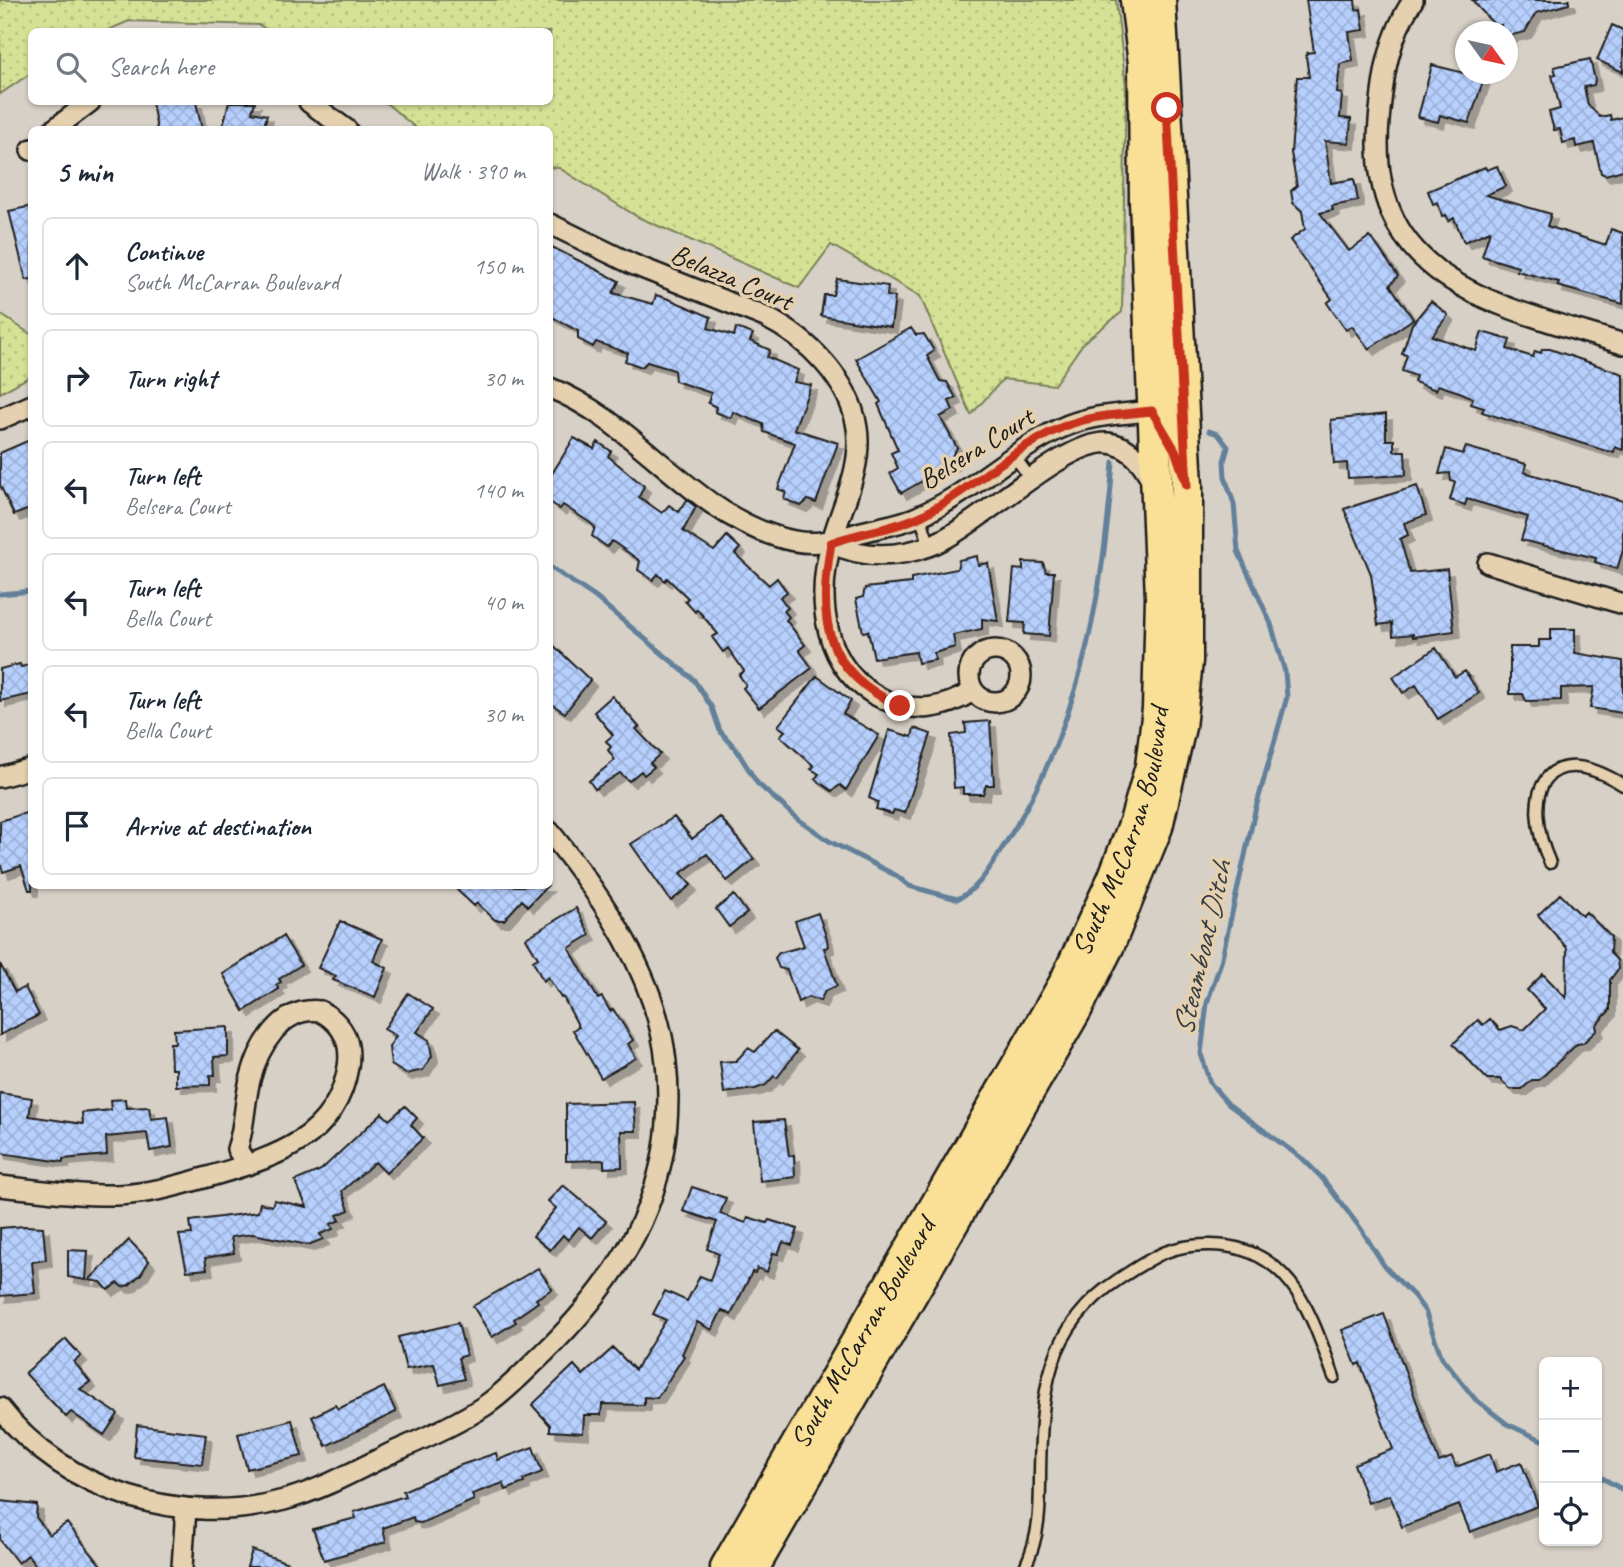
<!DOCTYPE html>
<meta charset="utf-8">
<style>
:root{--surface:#fff;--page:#f6f6f7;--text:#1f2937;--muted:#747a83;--line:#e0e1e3}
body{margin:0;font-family:Caveat,sans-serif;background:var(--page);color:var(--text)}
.controls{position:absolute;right:21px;bottom:21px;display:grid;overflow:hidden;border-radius:10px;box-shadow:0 2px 5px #0004}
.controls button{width:63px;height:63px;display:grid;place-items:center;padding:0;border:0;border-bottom:2px solid var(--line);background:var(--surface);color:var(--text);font:35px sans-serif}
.compass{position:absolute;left:1455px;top:21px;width:63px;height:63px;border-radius:50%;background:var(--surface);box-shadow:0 2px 5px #0004;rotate:123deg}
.stop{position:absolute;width:21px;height:21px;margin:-16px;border:5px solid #c8321e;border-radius:50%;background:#fff}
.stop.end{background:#c8321e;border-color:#fff;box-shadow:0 2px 7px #0008}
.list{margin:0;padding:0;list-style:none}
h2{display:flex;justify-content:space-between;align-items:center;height:91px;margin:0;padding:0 28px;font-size:30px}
h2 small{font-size:23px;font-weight:400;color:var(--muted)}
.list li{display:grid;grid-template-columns:46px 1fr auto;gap:21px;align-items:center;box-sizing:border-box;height:98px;margin:0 14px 14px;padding:0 14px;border:2px solid var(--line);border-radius:10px}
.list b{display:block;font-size:26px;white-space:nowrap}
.list p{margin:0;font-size:23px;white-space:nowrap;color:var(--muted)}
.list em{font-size:23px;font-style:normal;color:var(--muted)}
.icon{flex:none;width:38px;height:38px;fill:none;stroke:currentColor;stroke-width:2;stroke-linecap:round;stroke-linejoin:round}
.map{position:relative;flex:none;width:1623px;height:1567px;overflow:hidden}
.search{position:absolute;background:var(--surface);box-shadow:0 2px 5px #0004;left:28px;top:28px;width:525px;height:77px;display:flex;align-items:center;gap:18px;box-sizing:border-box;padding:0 24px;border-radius:10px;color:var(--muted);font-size:26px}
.panel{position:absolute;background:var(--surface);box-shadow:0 2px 5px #0004;left:28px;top:126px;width:525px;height:763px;border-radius:10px}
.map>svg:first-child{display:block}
.grass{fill:url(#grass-dots);stroke:#787f58;stroke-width:2}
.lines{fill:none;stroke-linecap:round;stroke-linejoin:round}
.stream{stroke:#628099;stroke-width:5}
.building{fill:url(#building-cross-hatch);stroke:#1c1c1c;stroke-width:2;filter:url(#shadow)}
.lane-casing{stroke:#1c1c1c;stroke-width:15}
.street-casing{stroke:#1c1c1c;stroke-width:24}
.primary-casing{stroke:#1c1c1c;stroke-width:35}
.lane{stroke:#e5d1af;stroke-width:10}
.street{stroke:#e5d1af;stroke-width:19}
.primary{stroke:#fadf96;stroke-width:30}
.route{stroke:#c8321e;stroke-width:9}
.labels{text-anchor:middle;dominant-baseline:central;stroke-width:7;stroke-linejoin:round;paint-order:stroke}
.street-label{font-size:28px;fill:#1c1c1c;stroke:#e5d1af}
.water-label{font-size:30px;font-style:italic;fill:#333d46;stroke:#e5d1af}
</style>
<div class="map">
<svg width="1623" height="1567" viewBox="0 0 1623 1567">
<defs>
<pattern id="grass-dots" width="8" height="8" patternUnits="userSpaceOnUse" patternTransform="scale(1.75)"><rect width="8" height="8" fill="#d5e295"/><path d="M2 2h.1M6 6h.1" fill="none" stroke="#b6c180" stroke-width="1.8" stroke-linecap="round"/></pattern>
<pattern id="building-cross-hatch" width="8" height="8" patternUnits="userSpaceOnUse" patternTransform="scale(1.75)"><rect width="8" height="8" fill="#b6cffd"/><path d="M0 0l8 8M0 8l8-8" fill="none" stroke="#9cb1d8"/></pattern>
<filter id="shadow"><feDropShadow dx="6" dy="6" stdDeviation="0" flood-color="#0004"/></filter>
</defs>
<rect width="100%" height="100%" fill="#d7d0c6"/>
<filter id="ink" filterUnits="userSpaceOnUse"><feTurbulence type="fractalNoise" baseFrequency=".0143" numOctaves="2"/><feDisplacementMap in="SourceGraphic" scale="14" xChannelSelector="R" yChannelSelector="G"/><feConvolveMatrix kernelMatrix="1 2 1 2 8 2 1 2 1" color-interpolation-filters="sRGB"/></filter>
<g filter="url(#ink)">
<path class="grass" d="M0 0H1116L1126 87 1122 312 1084 342 1054 385 1003 379 971 415 920 296 831 245 799 288 638 217 559 168 550 167V130L417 129 385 102H550V32H271L259 25 129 21 106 31 32 32 31 73 0 94Z
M0 314 32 335 31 376 0 393Z"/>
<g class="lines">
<path class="stream" d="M1209 431 1218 434 1228 447 1224 461 1225 477 1234 504 1238 551 1271 624 1285 672 1287 697 1255 811 1221 962 1207 1003 1201 1054 1210 1083 1228 1104 1304 1160 1322 1178 1361 1229 1385 1267 1414 1296 1425 1311 1442 1358 1475 1399 1507 1424 1544 1441
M550 567 595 597 694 680 712 708 720 731 736 749 757 783 798 819 829 841 897 876 909 886 957 899C981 888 991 865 1005 844 1080 728 1103 597 1113 462
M0 594 32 591
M1597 1475 1623 1490"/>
</g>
<path class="building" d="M1306 0H1355L1356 10 1361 9 1364 30 1349 32 1353 61 1340 64 1337 93 1342 94 1340 118 1351 119 1349 143 1325 141 1331 183 1354 179 1358 201 1332 206 1333 210 1320 213 1349 251 1369 237 1373 240 1398 276 1390 285 1413 319 1369 349 1352 326 1346 330 1327 303 1332 299 1290 240 1305 229 1302 211 1293 203 1291 191 1297 186 1291 153 1297 77H1309L1306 56 1307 53 1314 52Z
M1472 0H1569V4L1536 13 1525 32 1508 36V32H1502L1501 25 1496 27Z
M1612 25 1623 30V72L1597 60Z
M1590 59 1595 80 1594 85 1584 87 1588 105 1600 117 1610 115 1611 120 1623 117V170L1605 175 1601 173 1594 143 1576 147 1575 140 1563 143 1560 129 1554 130 1549 112 1560 109 1552 75 1556 74 1554 67Z
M1432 65 1484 78 1469 123 1440 115 1438 122 1418 117Z
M152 102H196L202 130H157Z
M229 102H255L252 112 267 115 263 130H222Z
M1497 166 1506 186 1486 195 1551 214 1547 226 1606 245 1611 229 1623 233V304L1557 286 1559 282 1517 271 1518 267 1482 256 1490 231 1464 242 1454 218 1449 221 1446 215 1442 216 1438 202 1433 204 1428 191 1485 167 1487 170Z
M32 206V279L26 280 9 211Z
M550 246 619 281 613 293 653 304 656 295 669 299 711 317 708 328 734 336 736 328 753 334 750 341 770 350 767 357 798 370 794 382 811 385 794 429 838 443 816 503 808 500 801 506 784 499 786 492 778 489 795 443 764 432 763 424 733 412 731 418 715 412 716 407 708 403 711 393 675 381 674 370 647 362 642 367 625 361 628 353 596 342 593 347 578 339V331L550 316Z
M837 279 888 286 887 296 895 297 891 327 821 316 824 295H833Z
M1431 301 1448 315 1432 336 1476 351 1482 332 1510 340 1507 349 1533 357 1535 351 1541 353 1542 349H1550L1623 374V450L1615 447 1614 452 1606 451 1482 412 1484 408 1471 404 1473 398 1462 393 1438 385 1436 390 1414 382 1416 376 1402 371 1407 355 1402 354 1412 324Z
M911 328 916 335 924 334 934 351 927 356 940 381 947 382 956 398 949 401 953 410 940 417 957 448 952 456 956 462 901 493 890 473 898 468 891 453 898 450 878 404 881 402 856 359Z
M1386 414V440H1394V451H1405L1406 475 1348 478 1347 463 1334 464 1331 420Z
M574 438 594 449 598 442 611 451 608 456 644 486 639 497 662 513 669 505 679 512 687 500 696 507 683 531 714 551 727 536 740 548 735 554 769 585 777 578 787 592 780 597 788 608 784 611 789 617 786 620 805 645 799 650 812 668 759 708 743 688 746 685 739 675 744 671 728 648 723 652 712 637 718 634 697 609 695 612 685 601 688 598 667 578 665 581 658 574 653 580 638 570 640 561 612 541 607 547 592 536 595 527 589 522 563 505 560 509 550 502V477Z
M32 439V508L14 515 0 485V453Z
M1466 447 1526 464 1524 472 1623 501V550L1617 569 1595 562 1596 558 1521 540 1528 517 1467 499 1465 505 1450 500 1455 482 1451 481 1450 473 1439 474 1446 449 1463 454Z
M1417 486 1426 515 1404 523 1408 535 1400 539 1410 573 1447 569 1454 631 1413 637V634L1393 636 1392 623 1378 625 1371 574 1344 509Z
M977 556 978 565 988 563 998 621 982 619V629L953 635 955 647 934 653 935 660 918 663 916 652 874 658 868 631 863 632 856 599 863 597 865 588 911 583V578L957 569 959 560Z
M1023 562 1043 563 1046 572H1054L1049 636 1024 634 1025 623 1009 622 1014 569 1023 570Z
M1551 629H1575V653L1623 661V713L1590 708 1594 687 1561 688V700L1526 701 1523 694H1510V647H1539V640H1551Z
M550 642 590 680 565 713 550 703Z
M1436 648 1455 677 1465 671 1479 693 1438 719 1416 685 1403 693 1393 677Z
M20 664 21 667 32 664V694L0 701V669Z
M817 676 851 701 843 714 879 735 846 790 840 785 832 791 815 779 819 774 811 769 814 766 780 736 785 731 778 726Z
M612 696 639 727 636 729 660 754 650 763 654 767 644 775 641 771 629 781 620 773 595 789 589 781 615 760 608 750 611 747 606 741 613 735 594 712Z
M990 721 994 785H986L983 794H963V787L954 788 951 735 966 733 965 723Z
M914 728 931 734 905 813 894 810 892 814 876 809 878 802 869 798 889 730 912 737Z
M32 811V890H29L21 866 3 872 0 863V821Z
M674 817 692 839 720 817 754 859 727 881 707 854 681 873 691 885 671 901 631 844Z
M453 886H547L528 906 522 900 504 920H495L477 903 474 906Z
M1560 894 1582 916 1586 912 1611 937 1610 953 1617 960 1618 969 1610 980V1010L1596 1025 1597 1030 1583 1043 1577 1044 1539 1080H1532L1522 1089H1510L1500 1079H1487L1453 1044 1478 1020 1483 1025 1490 1019 1500 1030 1512 1026 1524 1030 1545 1009 1527 990 1543 974 1566 998 1567 948 1538 915Z
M734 895 747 913 729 927 716 909Z
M576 908 590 935 569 948 598 999 602 997 610 1011 613 1009 633 1040 628 1044 636 1058 601 1078 573 1030 579 1027 563 997 561 998 548 977 543 981 533 961 538 958 526 938Z
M818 913 827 939 828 947 824 948 837 986 825 991 820 1001 808 997 798 1002 787 970 779 968 775 958 779 953 804 946 795 921Z
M340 921 382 939 373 961 387 968 375 997 333 980 336 976 318 968Z
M283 936 301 965 279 979 281 982 276 985 279 989 244 1011 223 974Z
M0 964 15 992 25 987 39 1015 0 1035Z
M408 993 433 1009 417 1032 429 1040 432 1056 423 1070 406 1074 391 1065 389 1047 396 1036 384 1029Z
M228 1027V1056L214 1057 215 1075H210V1085L176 1086V1069H171L170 1043H175L174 1030Z
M774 1031 798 1050 777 1078 774 1076 766 1085 755 1089 724 1093 720 1062 736 1061 748 1048 755 1052Z
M0 1093 32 1098 29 1116 83 1124 82 1113 111 1110 110 1100 125 1099 126 1108 149 1107 151 1119 168 1117 172 1147 150 1151 147 1133 106 1137 107 1155 63 1159V1162L0 1153Z
M634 1102 636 1131H621L622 1167 604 1168V1160L566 1161V1104Z
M405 1106 417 1118 411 1125 423 1138 386 1173 375 1162 342 1191 349 1210 337 1215 340 1220 331 1224 333 1229 320 1234 323 1239 308 1245 253 1234 231 1237 234 1253 205 1258 207 1269 187 1271 179 1235 192 1234 190 1221 258 1212 260 1203 272 1206 274 1200 307 1207 295 1181 321 1170 382 1113 389 1120Z
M784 1120 789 1156 794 1155 795 1177 760 1181 754 1122Z
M563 1185 606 1221 592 1238 579 1227 568 1240 563 1235 550 1250 533 1236 556 1208 548 1201Z
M692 1187 726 1198 720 1214 746 1223 748 1217 767 1223 769 1220 798 1229 792 1245 783 1242 778 1254 773 1253 767 1272 757 1268 755 1273 752 1272 731 1315 722 1310 712 1330 697 1322 682 1354 684 1356 657 1398 644 1397V1405L602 1404 601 1415H584L583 1433 550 1431V1425L532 1405 574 1365 583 1375 613 1348 635 1370 666 1320 653 1314 665 1291 687 1301 700 1276 710 1280 719 1254 707 1249 717 1222 683 1211Z
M25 1226 43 1227 46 1260 32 1262 35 1293 0 1296V1228Z
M129 1240 149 1261 141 1274 129 1285 122 1287 118 1283 108 1290 101 1282 89 1280Z
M68 1250 88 1251 86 1280 68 1277Z
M538 1268 552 1289 536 1299 538 1302 514 1319 516 1322 492 1337 473 1306Z
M1384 1314 1439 1462 1452 1457 1456 1467 1490 1454 1496 1472 1521 1462 1538 1506 1470 1532 1459 1505 1402 1527 1390 1495 1368 1503 1354 1464 1393 1449 1360 1363 1356 1365 1342 1330Z
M458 1323 466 1355 458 1358 464 1379 440 1385 434 1364 406 1369 398 1337Z
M66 1339 81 1356 74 1362 90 1382 80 1389 118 1414 104 1435 71 1412 66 1417 25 1373Z
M384 1387 396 1412 326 1446 312 1417 335 1405 338 1409Z
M292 1420 302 1456 247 1469 238 1434Z
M137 1425 206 1434 202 1464 134 1457Z
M533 1447 542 1472 523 1480 524 1483 506 1490 503 1483 472 1494 474 1500 421 1523 414 1522 413 1517 383 1528 386 1542 324 1560 313 1529 356 1518 354 1512 405 1496 403 1491 461 1465 496 1453 498 1460Z
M0 1501 37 1505 36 1517 49 1535 67 1523 102 1567H37L28 1555 18 1563 0 1540Z
M252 1550 294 1565 293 1567H247Z"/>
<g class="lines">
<defs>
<path id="lane" d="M1014 456 1031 479
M920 516 930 546
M1550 863C1519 794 1545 736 1623 785
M1025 1567C1040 1536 1040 1508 1040 1474 1041 1393 1046 1327 1119 1279 1153 1257 1170 1244 1211 1245 1292 1246 1311 1315 1334 1377"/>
<path id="street" d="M1413 0C1388 39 1383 76 1379 121 1365 284 1502 306 1623 344
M309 102 347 130
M53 130 90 102
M31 150 32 149
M550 224 632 264 765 317C807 338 850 380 857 428 863 467 842 505 832 541 815 599 823 671 883 699 916 714 944 709 973 691
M550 388C633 420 689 509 775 536 808 547 826 543 858 533 878 527 900 525 919 516 970 494 1009 453 1059 429 1088 415 1120 414 1152 411
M0 419 32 405
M831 543C862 558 896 558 929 546 975 530 1064 439 1108 443 1130 445 1145 465 1153 484
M1488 563 1623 604
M969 676a26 26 0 1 1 52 0a26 26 0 1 1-52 0Z
M0 777 32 768
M0 1186C39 1190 78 1196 117 1195 149 1194 180 1185 211 1176 271 1158 336 1141 348 1067 352 1042 343 1023 320 1011 281 1006 258 1048 250 1080 244 1103 245 1127 237 1149L247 1165
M0 1408C65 1492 182 1528 284 1500 321 1490 355 1471 389 1454 422 1439 456 1425 486 1405 508 1390 526 1370 545 1352 628 1270 679 1183 666 1062 657 976 603 898 550 832
M182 1567 186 1509"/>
<g id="primary">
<path id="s1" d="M726 1567 1064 984 1113 879 1135 822 1151 766 1158 709 1161 598 1145 201 1144 63 1136 0"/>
<path d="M754 1567 1076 1010 1109 945 1157 827 1180 727 1187 661V485L1160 0"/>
</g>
</defs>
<use href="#lane" class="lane-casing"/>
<use href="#street" class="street-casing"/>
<use href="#primary" class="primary-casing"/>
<use href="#lane" class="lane"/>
<use href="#street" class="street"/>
<use href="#primary" class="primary"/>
</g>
</g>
<g class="lines" filter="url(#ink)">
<path class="route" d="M900 706C823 672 818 619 831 543 861 532 895 529 923 515 975 488 1018 442 1073 423 1098 415 1126 414 1152 411L1175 450 1187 485 1167 108"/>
</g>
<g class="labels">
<g class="street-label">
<text transform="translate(732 277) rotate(23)">Belazza Court</text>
<text transform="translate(976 448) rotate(-32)">Belsera Court</text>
<text stroke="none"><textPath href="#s1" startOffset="838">South McCarran Boulevard</textPath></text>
<text stroke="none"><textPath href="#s1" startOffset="271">South McCarran Boulevard</textPath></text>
</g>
<g class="water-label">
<text transform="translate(1202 948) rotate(-77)">Steamboat Ditch</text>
</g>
</g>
</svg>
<div class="controls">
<button>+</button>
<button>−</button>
<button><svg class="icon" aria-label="locate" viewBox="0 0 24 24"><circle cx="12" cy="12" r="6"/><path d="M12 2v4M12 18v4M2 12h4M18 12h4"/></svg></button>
</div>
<svg class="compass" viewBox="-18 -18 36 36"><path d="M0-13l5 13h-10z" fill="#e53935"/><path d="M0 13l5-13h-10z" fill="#747a83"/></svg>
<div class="stop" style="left:1167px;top:108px"></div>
<div class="stop end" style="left:900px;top:706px"></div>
<div class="search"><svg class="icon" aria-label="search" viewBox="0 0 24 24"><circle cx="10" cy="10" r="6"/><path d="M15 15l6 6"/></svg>Search here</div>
<section class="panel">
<h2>5 min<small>Walk · 390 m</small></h2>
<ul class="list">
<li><svg class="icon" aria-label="ahead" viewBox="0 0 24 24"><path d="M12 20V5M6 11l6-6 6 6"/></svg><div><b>Continue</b><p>South McCarran Boulevard</p></div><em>150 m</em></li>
<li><svg class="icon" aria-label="right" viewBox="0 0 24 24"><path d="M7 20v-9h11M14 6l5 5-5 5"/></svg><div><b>Turn right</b></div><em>30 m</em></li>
<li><svg class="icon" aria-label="left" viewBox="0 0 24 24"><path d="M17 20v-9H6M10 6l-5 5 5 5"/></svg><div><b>Turn left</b><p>Belsera Court</p></div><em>140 m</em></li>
<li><svg class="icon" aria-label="left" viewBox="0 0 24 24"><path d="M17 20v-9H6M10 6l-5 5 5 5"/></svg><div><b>Turn left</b><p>Bella Court</p></div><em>40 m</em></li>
<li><svg class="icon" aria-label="left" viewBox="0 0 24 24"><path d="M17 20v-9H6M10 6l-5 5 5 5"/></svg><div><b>Turn left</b><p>Bella Court</p></div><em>30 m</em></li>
<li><svg class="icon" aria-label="arrive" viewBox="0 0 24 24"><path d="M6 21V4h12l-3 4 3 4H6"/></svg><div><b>Arrive at destination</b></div></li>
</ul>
</section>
</div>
